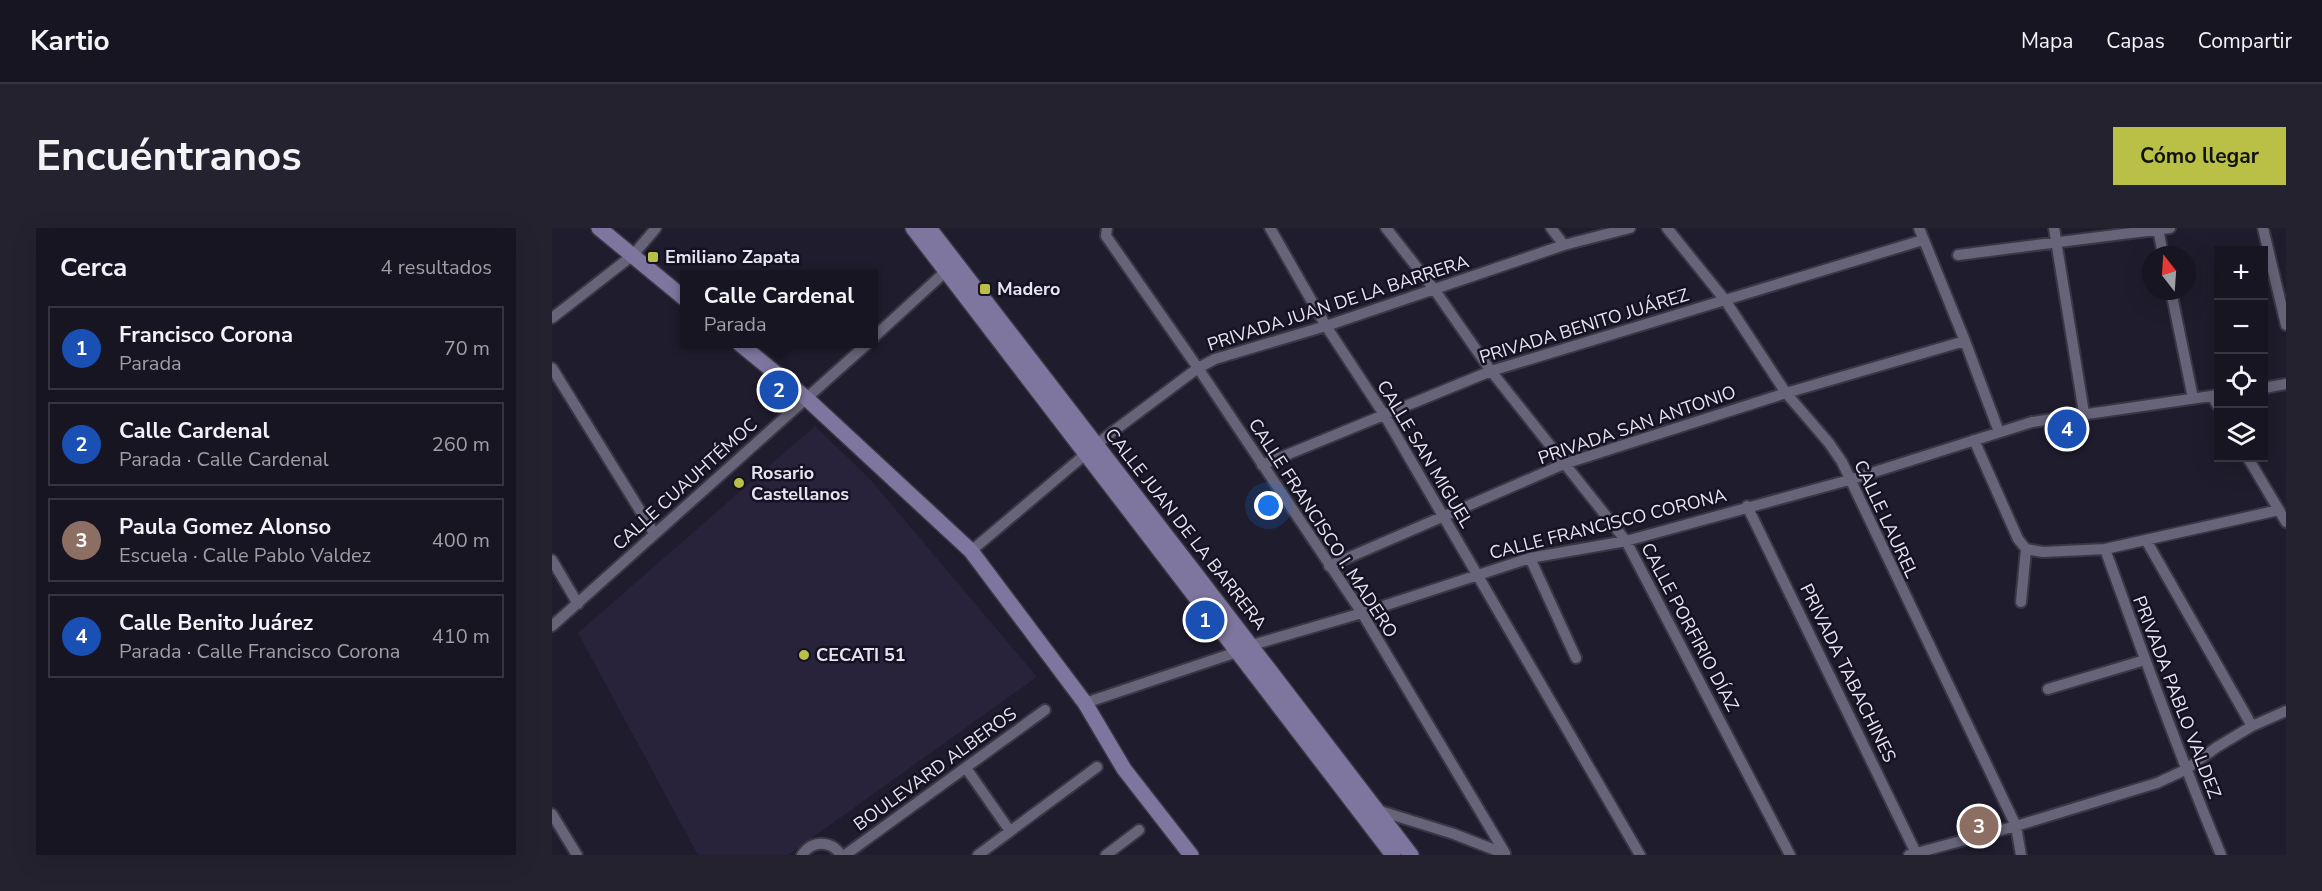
<!DOCTYPE html>
<html lang="es">
<meta charset="utf-8">
<style>
:root{--surface:#171522;--page:#24222f;--text:#f1f3f6;--muted:#9e9fa5;--line:#363440;--accent:#bac046}
body{margin:0;font-family:"Nunito Sans",sans-serif;background:var(--page);color:var(--text)}
.controls{position:absolute;right:18px;top:18px;display:grid;overflow:hidden;border-radius:0px;box-shadow:0 6px 24px #0002}
.controls button{width:54px;height:54px;display:grid;place-items:center;padding:0;border:0;border-bottom:2px solid var(--line);background:var(--surface);color:var(--text);font:30px sans-serif}
.compass{position:absolute;left:1590px;top:18px;width:54px;height:54px;border-radius:50%;background:var(--surface);box-shadow:0 6px 24px #0002;rotate:343deg}
.you{position:absolute;left:717px;top:278px;width:21px;height:21px;margin:-15px;border:4px solid #fff;border-radius:50%;background:#1a73e8;box-shadow:0 0 0 9px #1a73e833}
.badge{display:grid;place-items:center;width:39px;height:39px;border-radius:50%;background:var(--accent);color:#fff;font-size:20px;font-weight:700}
.pin{position:absolute;translate:-50% -50%;border:3px solid #fff;box-shadow:0 2px 6px #0006}
.popup{position:absolute;left:128px;top:42px;width:198px;height:78px;box-sizing:border-box;display:grid;place-content:center;border-radius:0px;background:var(--surface);filter:drop-shadow(0 2px 4px #0005);font-size:20px;white-space:nowrap;color:var(--muted)}
.popup b{font-size:22px;color:var(--text)}
.popup::after{content:'';position:absolute;left:50%;top:100%;margin-left:-12px;border:12px solid transparent;border-top-color:var(--surface)}
.list{margin:0;padding:0;list-style:none}
h2{display:flex;justify-content:space-between;align-items:center;height:78px;margin:0;padding:0 24px;font-size:26px}
h2 small{font-size:20px;font-weight:400;color:var(--muted)}
.list li{display:grid;grid-template-columns:39px 1fr auto;gap:18px;align-items:center;box-sizing:border-box;height:84px;margin:0 12px 12px;padding:0 12px;border:2px solid var(--line);border-radius:0px}
.list b{display:block;font-size:22px;white-space:nowrap}
.list p{margin:0;font-size:20px;white-space:nowrap;color:var(--muted)}
.list em{font-size:20px;font-style:normal;color:var(--muted)}
.icon{flex:none;width:33px;height:33px;fill:none;stroke:currentColor;stroke-width:2;stroke-linecap:round;stroke-linejoin:round}
.map{position:relative;flex:none;width:1734px;height:627px;overflow:hidden;border-radius:0px}
header{display:flex;align-items:center;gap:36px;box-sizing:border-box;height:84px;padding:0 30px;background:var(--surface);border-bottom:2px solid var(--line)}
header strong{font-size:28px}
nav{display:flex;gap:33px;margin-inline-start:auto;font-size:21px}
.intro{display:flex;align-items:center;justify-content:space-between;box-sizing:border-box;height:144px;padding:0 36px}
h1{margin:0;font-size:42px}
.button{padding:15px 27px;border-radius:0px;background:var(--accent);color:#111;font-size:21px;font-weight:700}
main{display:flex;gap:36px;padding:0 36px}
aside{flex:1;background:var(--surface);border-radius:0px;box-shadow:0 6px 24px #0002}
.map>svg:first-child{display:block}
.built{fill:#28233a}
.lines{fill:none;stroke-linecap:round;stroke-linejoin:round}
.street-casing{stroke:#3a3745;stroke-width:14}
.secondary-casing{stroke:#3a3745;stroke-width:18}
.street{stroke:#676378;stroke-width:10}
.secondary{stroke:#7f769f;stroke-width:15}
.poi-dot{fill:#bac046;stroke:#161223;stroke-width:2}
.labels{text-anchor:middle;dominant-baseline:central;stroke-width:5;stroke-linejoin:round;paint-order:stroke}
.poi-label{font-size:18px;font-weight:bold;fill:#e6e5f1;stroke:#161223;text-anchor:start}
.street-label{font-size:18px;fill:#e6e5f1;stroke:#161223}
</style>
<header>
<strong>Kartio</strong>
<nav><a>Mapa</a><a>Capas</a><a>Compartir</a></nav>
</header>
<div class="intro"><h1>Encuéntranos</h1><a class="button">Cómo llegar</a></div>
<main>
<aside>
<h2>Cerca<small>4 resultados</small></h2>
<ul class="list">
<li><span class="badge" style="background:#1a4fb4">1</span><div><b>Francisco Corona</b><p>Parada</p></div><em>70 m</em></li>
<li><span class="badge" style="background:#1a4fb4">2</span><div><b>Calle Cardenal</b><p>Parada · Calle Cardenal</p></div><em>260 m</em></li>
<li><span class="badge" style="background:#8d6e63">3</span><div><b>Paula Gomez Alonso</b><p>Escuela · Calle Pablo Valdez</p></div><em>400 m</em></li>
<li><span class="badge" style="background:#1a4fb4">4</span><div><b>Calle Benito Juárez</b><p>Parada · Calle Francisco Corona</p></div><em>410 m</em></li>
</ul>
</aside>
<div class="map">
<svg width="1734" height="627" viewBox="0 0 1734 627">
<rect width="100%" height="100%" fill="#1f1c2d"/>
<path class="built" d="M263 198 317 250 485 449 236 627H146L26 405Z"/>
<g class="lines">
<defs>
<path id="street" d="M555 0 554 8 646 140 810 385 953 625
M718 0 774 98 833 188 1088 627
M834 0 882 61 939 143 1074 313 1238 627
M999 0 1012 17
M1115 0 1173 72 1234 165 1277 215 1290 234 1464 598 1469 627
M1367 0 1413 113 1447 204
M1502 0 1532 185
M1606 0 1611 27
M1711 0 1734 97
M1406 27 1618 0
M1619 63 1641 170
M0 90 81 27 104 0
M322 109 393 44
M0 140 102 305
M1712 160 1734 156
M1660 168 1666 178
M1422 212 1466 311 1474 321 1469 374
M1696 230 1734 294
M710 237 939 143 1371 12
M1195 278 1365 627
M1594 312 1700 498
M1474 321 1491 324 1553 321 1727 282
M1553 321C1590 423 1627 526 1669 627
M419 323 555 208 646 140 663 131 774 98 1012 17 1078 0
M978 330 1024 430
M0 332 26 376
M777 338 1012 236 1234 165 1413 113
M0 398 315 116
M1496 461 1593 432
M533 475 685 424 700 417 810 385 978 330 1074 313 1297 252 1480 194 1666 167
M414 540 458 603
M823 584 825 582 902 606 953 626
M0 586 25 627
M250 627C260 612 279 612 289 627
M293 627 493 482
M426 627 545 539
M554 627 587 602
M1357 627 1464 598 1605 555 1633 542 1665 519 1700 498 1734 483"/>
<path id="secondary" d="M47 0 132 70
M361 0 841 627
M377 0C537 209 700 417 859 627
M188 116 254 170 419 323 533 475 572 541 639 627"/>
</defs>
<use href="#street" class="street-casing"/>
<use href="#secondary" class="secondary-casing"/>
<use href="#street" class="street"/>
<use href="#secondary" class="secondary"/>
</g>
<g class="poi-dot">
<rect x="95" y="23" width="12" height="12" rx="3"/>
<rect x="427" y="55" width="12" height="12" rx="3"/>
<circle cx="187" cy="255" r="6"/>
<circle cx="252" cy="427" r="6"/>
</g>
<g class="labels">
<g class="poi-label">
<text x="113" y="29">Emiliano Zapata</text>
<text x="445" y="61">Madero</text>
<text x="199" y="245">Rosario<tspan x="199" dy="21">Castellanos</tspan></text>
<text x="264" y="427">CECATI 51</text>
</g>
<g class="street-label">
<text transform="translate(786 75) rotate(-18)">PRIVADA JUAN DE LA BARRERA</text>
<text transform="translate(1032 98) rotate(-17)">PRIVADA BENITO JUÁREZ</text>
<text transform="translate(1085 197) rotate(-19)">PRIVADA SAN ANTONIO</text>
<text transform="translate(873 226) rotate(59)">CALLE SAN MIGUEL</text>
<text transform="translate(133 256) rotate(-42)">CALLE CUAUHTÉMOC</text>
<text transform="translate(1334 291) rotate(65)">CALLE LAUREL</text>
<text transform="translate(1056 296) rotate(-14)">CALLE FRANCISCO CORONA</text>
<text transform="translate(771 300) rotate(57)">CALLE FRANCISCO I. MADERO</text>
<text transform="translate(634 301) rotate(52)">CALLE JUAN DE LA BARRERA</text>
<text transform="translate(1138 399) rotate(62)">CALLE PORFIRIO DÍAZ</text>
<text transform="translate(1296 445) rotate(64)">PRIVADA TABACHINES</text>
<text transform="translate(1625 469) rotate(69)">PRIVADA PABLO VALDEZ</text>
<text transform="translate(383 541) rotate(-36)">BOULEVARD ALBEROS</text>
</g>
</g>
</svg>
<div class="controls">
<button>+</button>
<button>−</button>
<button><svg class="icon" aria-label="locate" viewBox="0 0 24 24"><circle cx="12" cy="12" r="6"/><path d="M12 2v4M12 18v4M2 12h4M18 12h4"/></svg></button>
<button><svg class="icon" aria-label="layers" viewBox="0 0 24 24"><path d="M12 4l9 5-9 5-9-5zM3 14l9 5 9-5"/></svg></button>
</div>
<svg class="compass" viewBox="-18 -18 36 36"><path d="M0-13l5 13h-10z" fill="#e53935"/><path d="M0 13l5-13h-10z" fill="#9e9fa5"/></svg>
<div class="you"></div>
<div class="pin badge" style="left:653px;top:392px;background:#1a4fb4">1</div>
<div class="pin badge" style="left:227px;top:162px;background:#1a4fb4">2</div>
<div class="popup"><b>Calle Cardenal</b>Parada</div>
<div class="pin badge" style="left:1427px;top:598px;background:#8d6e63">3</div>
<div class="pin badge" style="left:1515px;top:201px;background:#1a4fb4">4</div>
</div>
</main>
